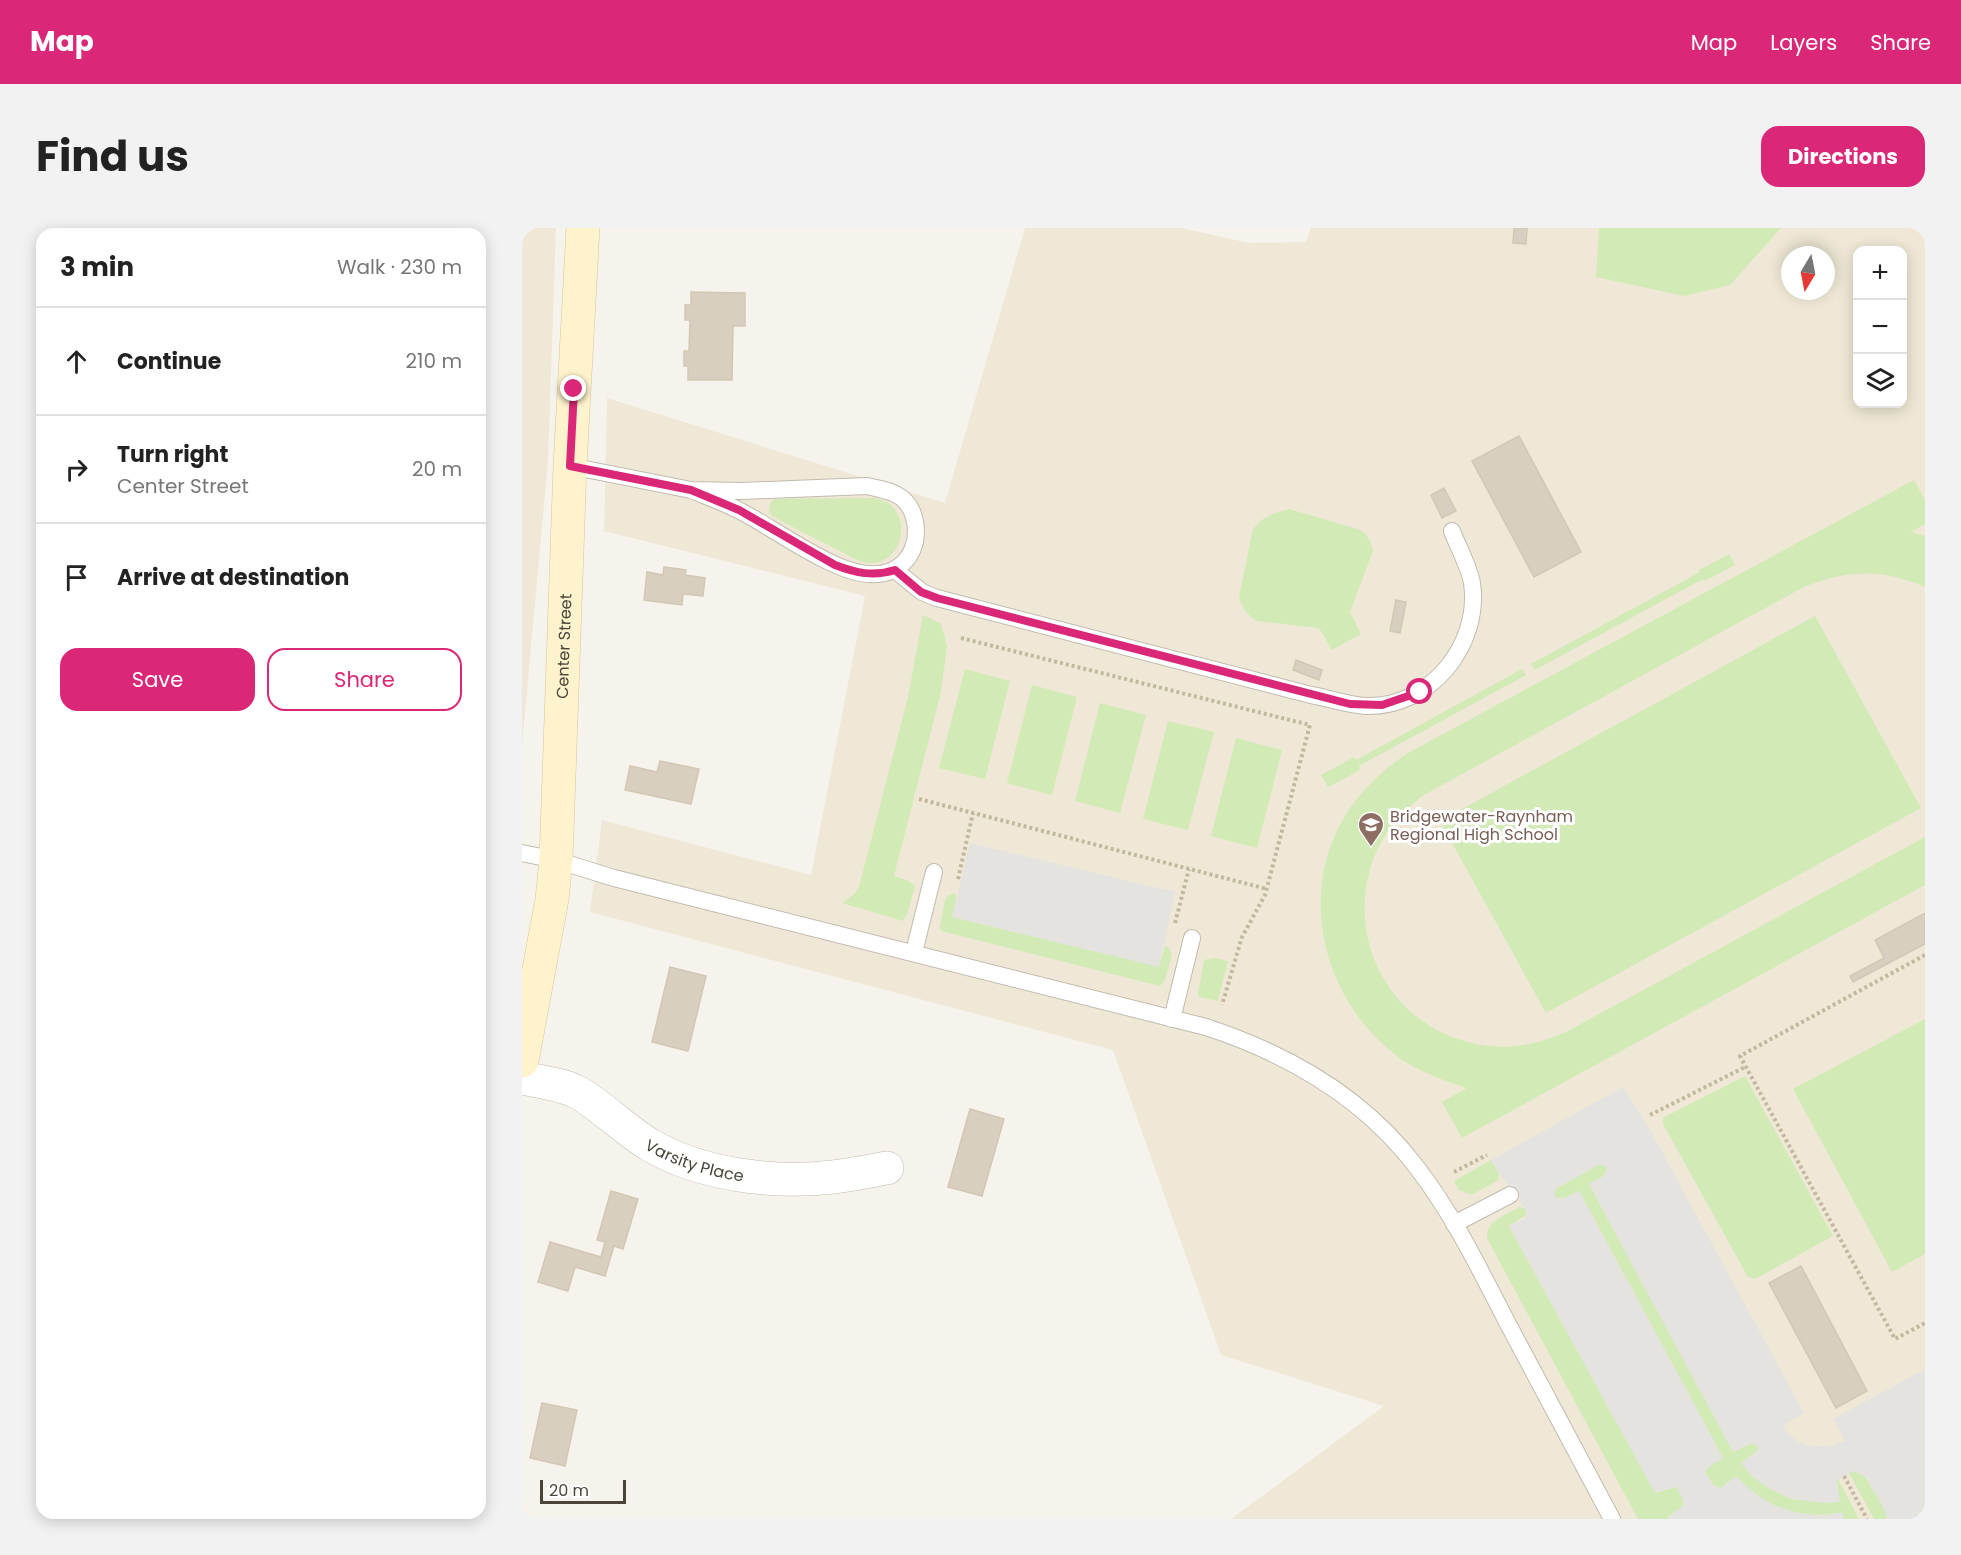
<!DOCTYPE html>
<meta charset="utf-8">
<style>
:root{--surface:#fff;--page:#f2f2f2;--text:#222;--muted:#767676;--line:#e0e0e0;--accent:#db2777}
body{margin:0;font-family:Poppins,sans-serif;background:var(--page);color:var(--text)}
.controls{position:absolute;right:18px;top:18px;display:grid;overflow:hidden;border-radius:12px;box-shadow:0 3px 15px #0003}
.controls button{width:54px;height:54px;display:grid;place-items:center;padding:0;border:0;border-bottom:2px solid var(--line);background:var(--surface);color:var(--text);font:30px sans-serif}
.compass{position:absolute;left:1259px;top:18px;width:54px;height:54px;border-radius:50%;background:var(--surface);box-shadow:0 3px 15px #0003;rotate:190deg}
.scale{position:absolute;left:18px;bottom:15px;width:86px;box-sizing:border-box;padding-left:6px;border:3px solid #4b4439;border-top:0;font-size:16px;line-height:21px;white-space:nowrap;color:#4b4439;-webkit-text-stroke:4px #fff;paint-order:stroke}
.stop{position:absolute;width:18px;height:18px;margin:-14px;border:4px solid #db2777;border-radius:50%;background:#fff}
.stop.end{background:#db2777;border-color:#fff;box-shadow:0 2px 6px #0008}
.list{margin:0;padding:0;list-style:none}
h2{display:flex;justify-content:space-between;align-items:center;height:78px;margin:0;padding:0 24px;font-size:26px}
h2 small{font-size:20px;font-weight:400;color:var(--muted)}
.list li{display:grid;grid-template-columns:39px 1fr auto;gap:18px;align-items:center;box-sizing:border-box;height:108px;padding:0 24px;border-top:2px solid var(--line)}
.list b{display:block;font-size:22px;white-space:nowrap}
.list p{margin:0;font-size:20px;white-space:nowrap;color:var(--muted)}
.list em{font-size:20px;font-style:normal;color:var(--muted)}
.actions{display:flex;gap:12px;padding:18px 24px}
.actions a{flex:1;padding:14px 0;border:2px solid var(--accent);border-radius:18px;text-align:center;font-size:21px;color:var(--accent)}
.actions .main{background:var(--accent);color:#fff}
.icon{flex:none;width:33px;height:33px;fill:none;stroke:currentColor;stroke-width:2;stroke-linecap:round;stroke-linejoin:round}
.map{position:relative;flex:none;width:1403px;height:1291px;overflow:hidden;border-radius:18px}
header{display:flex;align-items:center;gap:36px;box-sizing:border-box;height:84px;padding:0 30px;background:var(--accent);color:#fff}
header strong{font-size:28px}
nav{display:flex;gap:33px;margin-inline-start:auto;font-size:21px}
.intro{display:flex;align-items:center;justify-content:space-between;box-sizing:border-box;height:144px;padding:0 36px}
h1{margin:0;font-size:42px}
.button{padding:15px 27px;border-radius:18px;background:var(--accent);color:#fff;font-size:21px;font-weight:700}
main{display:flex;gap:36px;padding:0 36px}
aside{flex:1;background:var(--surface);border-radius:18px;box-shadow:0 3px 15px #0003}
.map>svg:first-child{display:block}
.education{fill:#efe8d6;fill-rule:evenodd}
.green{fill:#d2eab5}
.parking{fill:#e5e3e0}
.building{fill:#d8cfc1;stroke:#d3c7b4;stroke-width:1.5}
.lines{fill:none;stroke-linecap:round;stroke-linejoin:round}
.lane-casing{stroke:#c2bbae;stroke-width:18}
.street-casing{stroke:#c2bbae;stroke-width:34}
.secondary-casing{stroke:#d6c79b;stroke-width:34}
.path{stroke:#c4b79f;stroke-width:4;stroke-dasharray:3 3;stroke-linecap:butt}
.lane{stroke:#fff;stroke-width:16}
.street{stroke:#fff;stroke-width:33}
.secondary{stroke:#fff3cd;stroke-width:33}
.route{stroke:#db2777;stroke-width:8}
.labels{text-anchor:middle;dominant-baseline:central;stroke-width:6;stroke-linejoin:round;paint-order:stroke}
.street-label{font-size:16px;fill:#4b4439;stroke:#fff}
.education-label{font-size:16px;fill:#785e54;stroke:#fff;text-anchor:start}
</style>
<header>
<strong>Map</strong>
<nav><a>Map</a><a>Layers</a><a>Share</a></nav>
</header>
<div class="intro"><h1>Find us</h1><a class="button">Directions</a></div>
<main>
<aside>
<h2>3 min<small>Walk · 230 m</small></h2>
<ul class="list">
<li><svg class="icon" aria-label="ahead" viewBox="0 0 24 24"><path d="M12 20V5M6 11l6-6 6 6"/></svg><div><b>Continue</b></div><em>210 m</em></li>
<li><svg class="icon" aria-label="right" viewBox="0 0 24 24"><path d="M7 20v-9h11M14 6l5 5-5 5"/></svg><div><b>Turn right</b><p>Center Street</p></div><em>20 m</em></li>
<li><svg class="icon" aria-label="arrive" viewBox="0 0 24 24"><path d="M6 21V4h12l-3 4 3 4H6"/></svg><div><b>Arrive at destination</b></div></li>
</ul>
<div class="actions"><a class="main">Save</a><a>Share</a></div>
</aside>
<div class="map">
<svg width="1403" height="1291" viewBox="0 0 1403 1291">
<rect width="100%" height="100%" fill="#f6f3ec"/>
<path class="education" d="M0 0H34L26 233 0 518Z
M503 0H660L727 15 784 14 789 0H1403V1291H709L862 1178 699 1127 591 822 68 684 80 592 289 647 343 368 82 303 85 170 423 275ZM1336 22H1380V176H1336ZM1268 27H1304V63H1268Z"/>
<path class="green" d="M1077 0H1259L1208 57 1162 68 1074 49Z
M1392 252 1403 272V296L1389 304 1403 308V359C1359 340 1323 342 1280 360L900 568C882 583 866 599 856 620 824 688 851 769 917 803 943 816 973 822 1001 817 1017 815 1030 809 1044 804L1403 609V657L940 910 920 874 945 860C921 852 896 844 875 828 801 772 773 664 826 583 842 560 861 542 884 526Z
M353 270C393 277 384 337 347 335 335 334 323 325 312 320 292 310 271 299 250 288L247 283 248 276 252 271Z
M767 281 839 302C847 308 849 314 851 323L828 384 839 406 810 422 797 400 735 393C725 387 720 380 717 369L731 301 741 291 753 285Z
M1207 326 1213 337 1183 353 1181 351 1013 442 1009 436 1178 344 1177 342Z
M401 387 419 396 425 418 419 464 372 648 387 653 393 658 386 684 381 693 320 675 332 666 337 659 386 469Z
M1293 388 1399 580 1024 785 918 593Z
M443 441 488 453 463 551 417 540Z
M1000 441 1004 447 837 538 838 542 806 559 799 547 832 529 834 532Z
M510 457 555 469 530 567 485 555Z
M578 475 624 487 598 585 553 573Z
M646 493 692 504 666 602 621 591Z
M714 510 760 522 735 620 689 608Z
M432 665C437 671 432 681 431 689L637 738 643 718H645L650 726 643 752 638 758 419 703 418 699 423 672 426 668Z
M692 730 706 733 696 773 677 769 676 765 682 732Z
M1403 791V1026L1370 1044 1271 861Z
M1223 848 1311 1008 1233 1051 1226 1049 1141 896V890Z
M969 932 977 945V950L975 953 949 967 937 962 932 953Z
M1078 936 1085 939C1085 949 1075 952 1067 956L1212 1223 1230 1215 1236 1218V1222L1219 1235C1234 1252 1249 1263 1270 1271L1314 1255 1316 1251 1337 1291H1322L1320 1284C1294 1291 1261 1285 1239 1270 1230 1264 1222 1256 1214 1248L1199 1260H1193L1183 1244 1188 1237 1201 1230 1057 963C1049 966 1041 974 1033 968V962L1035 960Z
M998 979 1004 981V987L987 998 1133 1264 1154 1259 1161 1271V1278L1146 1289 1147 1291H1116L966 1012C960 995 985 986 998 979Z
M1403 1233 1364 1285V1291H1352L1327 1245C1340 1239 1345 1252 1351 1262Z"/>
<path class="parking" d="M448 615 653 664 637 739 430 689Z
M1101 859 1127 900 1282 1185 1262 1197V1201L1276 1214 1288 1218H1309L1323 1213 1311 1191 1403 1141V1291H1364V1285L1344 1249 1332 1243 1315 1252 1318 1274 1302 1275 1270 1271 1243 1258 1230 1248 1219 1235 1236 1222V1218L1230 1215 1211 1224 1067 956 1080 949 1085 943V939L1078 936 1035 960 1033 962V968L1038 971 1043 970 1057 963 1201 1230 1184 1241 1183 1245 1192 1258 1199 1260 1214 1248 1232 1265 1251 1277 1273 1284 1297 1288 1320 1284 1322 1291H1147L1146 1289 1161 1278V1271L1154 1259 1133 1265 987 998 1003 990 1005 984 977 945 969 932Z"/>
<path class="building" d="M992 0H1005L1004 16 991 15Z
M169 64 223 65V98H211L210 152H166V138H162V123H167L168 92H163V77H169Z
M997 208 1059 324 1012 349 950 233Z
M922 260 934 283 920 290 909 267Z
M142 339 164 342 163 347 183 350 181 368 161 366 160 377 122 372 125 344 141 347Z
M874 372 884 374 878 405 868 403Z
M774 432 800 442 797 452 771 442Z
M138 533 177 541 169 576 103 562 108 538 135 544Z
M1403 685V716L1331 754 1328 748 1362 730 1353 712Z
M148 739 184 748 166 823 130 814Z
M448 881 482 891 460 968 426 959Z
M89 963 116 971 101 1021 92 1018 83 1048 53 1039 46 1063 16 1054 28 1014 79 1029 83 1014 75 1012Z
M1279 1038 1345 1163 1314 1180 1247 1055Z
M20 1175 55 1182 43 1238 8 1230Z"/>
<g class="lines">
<defs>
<path id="lane" d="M48 238 169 262
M345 258C357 261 370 262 380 270 390 279 393 289 394 302 394 330 375 348 347 346 312 345 253 301 220 284 204 275 186 269 169 262L219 263Z
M373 342 400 364 415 370 789 467C807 470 825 477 844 478 908 480 959 417 950 355 947 338 936 319 930 303
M0 625 34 632 92 650 684 799C766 826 844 871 896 941 932 988 958 1042 985 1094 1020 1160 1055 1225 1090 1291
M392 724 412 644
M650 791 670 710
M932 996 988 967"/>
<g id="street">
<path id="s1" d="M0 850C19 854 41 856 57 865 82 880 103 902 128 917 179 947 253 956 311 949 329 947 347 943 365 940"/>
</g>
<g id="secondary">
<path id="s2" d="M0 833 30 671 34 632 48 238 61 0"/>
</g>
</defs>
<use href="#lane" class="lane-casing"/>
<use href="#street" class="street-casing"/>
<use href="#secondary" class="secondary-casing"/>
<path class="path" d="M439 410 788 497 743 667 720 709 700 777
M397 571 745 661
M436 651 451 585
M653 695 667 641
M1403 727 1218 828 1373 1111 1403 1095
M1128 887 1223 839
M932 944 965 927
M1322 1248 1345 1291"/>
<use href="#lane" class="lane"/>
<use href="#street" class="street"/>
<use href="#secondary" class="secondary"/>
</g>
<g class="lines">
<path class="route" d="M52 161 48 238 169 262 217 282 313 337C334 345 351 349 373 342L399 364 415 370 828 476 860 477 898 464"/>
</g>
<defs>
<symbol id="school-pin" viewBox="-11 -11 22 30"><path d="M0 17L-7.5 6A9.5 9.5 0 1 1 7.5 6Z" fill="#8d6e63" stroke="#fff"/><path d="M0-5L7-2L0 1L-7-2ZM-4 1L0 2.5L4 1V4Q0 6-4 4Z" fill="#fff"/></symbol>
</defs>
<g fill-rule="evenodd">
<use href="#school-pin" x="834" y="582" width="30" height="40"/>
</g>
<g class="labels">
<g class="street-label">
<text stroke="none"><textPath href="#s2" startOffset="418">Center Street</textPath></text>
<text stroke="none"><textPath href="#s1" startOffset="195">Varsity Place</textPath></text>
</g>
<g class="education-label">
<text x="868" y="588">Bridgewater-Raynham<tspan x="868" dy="18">Regional High School</tspan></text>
</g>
</g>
</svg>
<div class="controls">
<button>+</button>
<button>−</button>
<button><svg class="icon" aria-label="layers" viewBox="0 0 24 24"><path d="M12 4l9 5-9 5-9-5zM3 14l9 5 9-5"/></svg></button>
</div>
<svg class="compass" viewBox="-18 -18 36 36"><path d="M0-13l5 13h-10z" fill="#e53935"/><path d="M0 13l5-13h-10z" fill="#767676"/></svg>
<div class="scale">20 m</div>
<div class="stop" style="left:898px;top:464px"></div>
<div class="stop end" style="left:52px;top:161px"></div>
</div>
</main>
